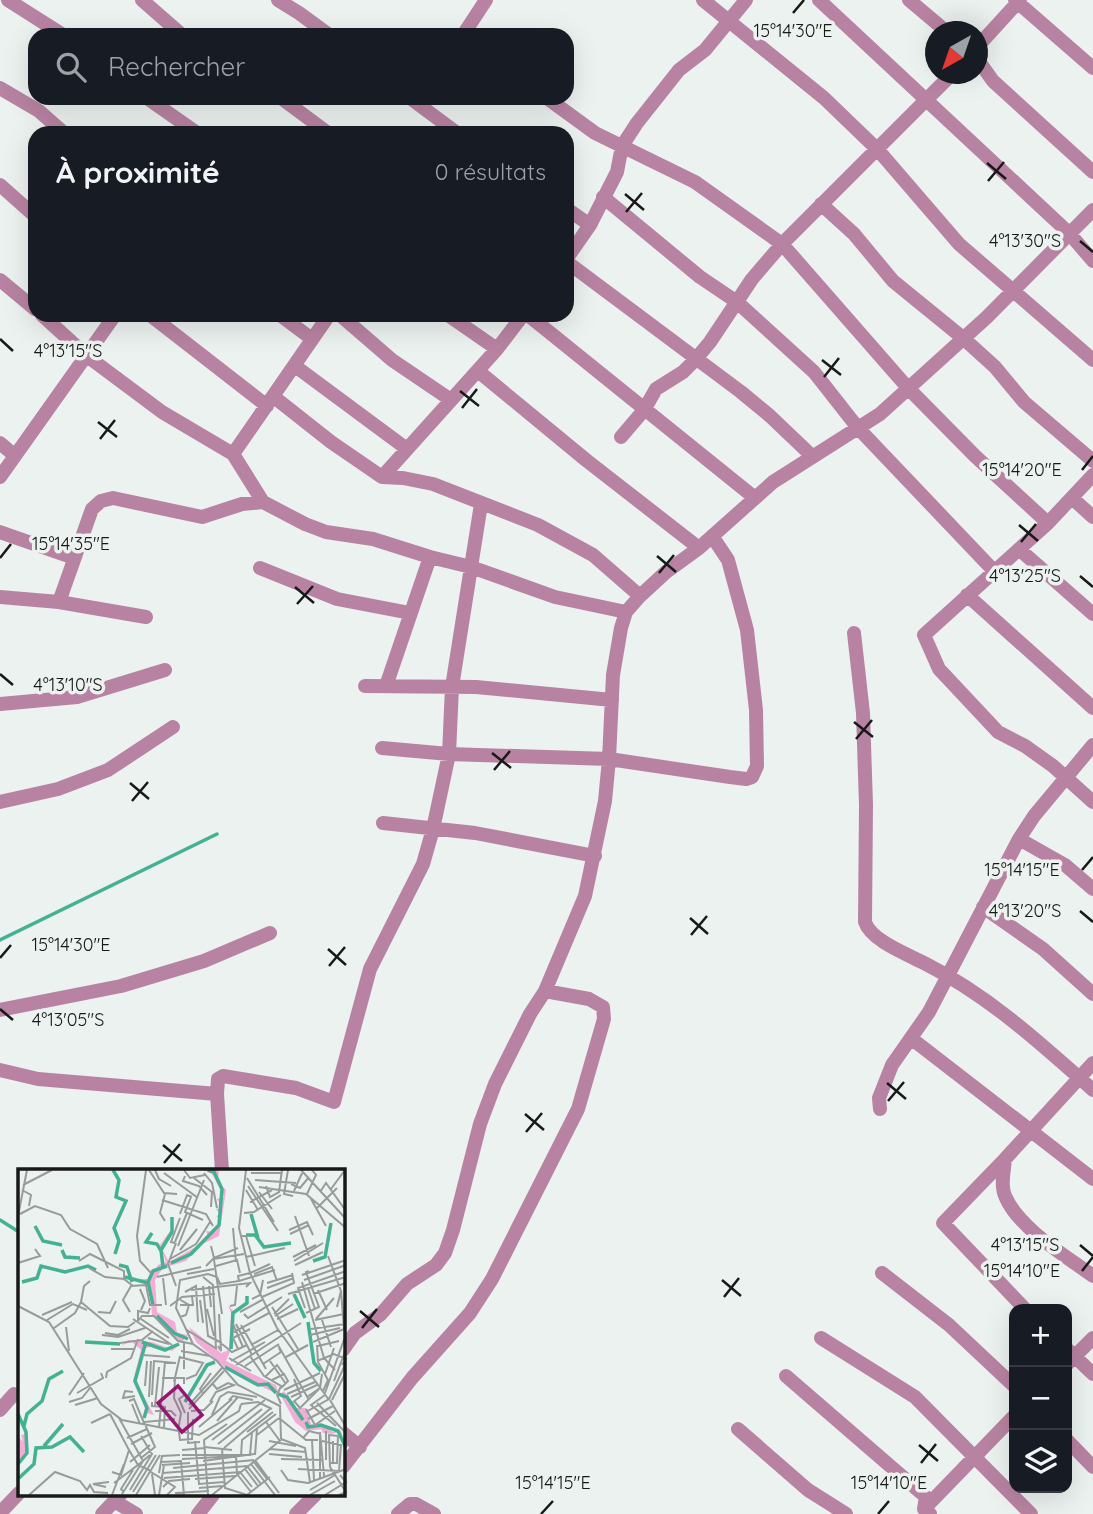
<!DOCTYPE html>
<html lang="fr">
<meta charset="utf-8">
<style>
:root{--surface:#171b24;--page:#242831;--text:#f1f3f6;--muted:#9ea1a6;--line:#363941}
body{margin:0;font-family:Quicksand,sans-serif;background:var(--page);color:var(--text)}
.controls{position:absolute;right:21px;bottom:21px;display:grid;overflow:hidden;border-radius:14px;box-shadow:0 7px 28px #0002}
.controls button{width:63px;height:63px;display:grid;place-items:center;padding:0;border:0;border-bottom:2px solid var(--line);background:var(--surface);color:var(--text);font:35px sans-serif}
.compass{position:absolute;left:925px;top:21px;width:63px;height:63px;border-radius:50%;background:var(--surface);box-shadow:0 7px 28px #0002;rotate:220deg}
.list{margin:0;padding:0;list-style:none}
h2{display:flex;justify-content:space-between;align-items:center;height:91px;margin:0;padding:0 28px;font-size:30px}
h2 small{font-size:23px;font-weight:400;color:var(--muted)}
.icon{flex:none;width:38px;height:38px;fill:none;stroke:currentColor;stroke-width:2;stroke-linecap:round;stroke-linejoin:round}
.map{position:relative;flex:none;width:1093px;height:1514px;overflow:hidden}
.search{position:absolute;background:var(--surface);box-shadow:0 7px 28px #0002;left:28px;top:28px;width:546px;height:77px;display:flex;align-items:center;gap:18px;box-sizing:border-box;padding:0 24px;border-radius:21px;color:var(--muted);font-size:26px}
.panel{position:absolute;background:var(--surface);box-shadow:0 7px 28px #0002;left:28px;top:126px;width:546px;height:196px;border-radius:21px}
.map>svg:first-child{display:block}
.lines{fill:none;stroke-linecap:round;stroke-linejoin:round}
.stream{stroke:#43b192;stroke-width:3.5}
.minor{stroke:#b883a2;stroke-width:14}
.ticks{fill:none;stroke:#181a19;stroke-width:2.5}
.inset-river{fill:none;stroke:#43b192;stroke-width:3.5}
.inset-road{fill:none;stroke:#979c9a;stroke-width:2}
.view{fill:#951771;fill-opacity:0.15;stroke:#951771;stroke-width:3.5}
.inset-edge{fill:none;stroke:#181a19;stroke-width:3.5}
.ticks-label{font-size:18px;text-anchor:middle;fill:#181a19;stroke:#ecf2f0;stroke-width:7;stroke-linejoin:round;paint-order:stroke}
</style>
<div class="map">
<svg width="1093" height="1514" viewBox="0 0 1093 1514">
<rect width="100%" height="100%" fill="#ecf2f0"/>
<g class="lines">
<path class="stream" d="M0 940 217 834
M0 1220 19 1232"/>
<path class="minor" d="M8 0 63 35
M142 0 182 35
M278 0 299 13 329 35
M703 0 824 98 878 150 959 244 1093 360
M819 0 1069 233 1093 261
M909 0 947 32
M1015 0 1093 68
M463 35 486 0
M978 46 1020 0
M978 60 993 81 1093 172
M0 88 39 111 64 133
M147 98 197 133
M281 98 328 133
M410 98 457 133
M547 98 595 133 695 182 782 244 908 388 975 456 1048 523
M0 185 35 216
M603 197 700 277 737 302 814 372 858 428 995 572
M821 204 854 234 893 281 963 338 995 367 1024 402 1093 461
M567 209 590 225
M567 258 590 225 617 172 622 146 637 123 679 70 705 50 746 0
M567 262 741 392 770 416 812 456
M0 280 35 309
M42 315 87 356 162 412 233 454 263 502 305 524 326 532 373 539 430 557 471 567 555 597 626 612
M150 315 267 406
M280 315 312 339
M340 315 392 360 451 400
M448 315 497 349
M528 315 755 498
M295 366 407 449
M478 371 586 460 699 548
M274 397 331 442 382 477 403 478 433 484 538 525 593 555 640 596
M621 437 644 410 656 389 683 372 695 360 710 342 752 279 782 244 952 74
M0 443 14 455
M233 454 329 315
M1093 475 1048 523 924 635 939 669 998 732 1025 746 1053 766 1093 802
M0 477 115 315
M382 477 497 349 523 315
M1072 498 1093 517
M0 532 74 558
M1019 549 1093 614
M260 568 337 599 410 613
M967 595 1093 708
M0 597 59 602 92 509 101 501 113 498 202 517 242 504 263 502
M59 602 146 617
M854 633 863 713 866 805 865 922C871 941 909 955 926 964 989 996 1040 1043 1093 1090
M365 686 476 687 612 700
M386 686 430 557
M0 704 77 697 165 670
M382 748 449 754 609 759 730 777 746 779 752 777 757 766 756 710 747 630 728 560 712 536
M0 802 58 789 108 770 173 727
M383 823 475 833 595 856
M1019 839 1065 865 1093 889
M983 907 1043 949 1093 994
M0 1010 121 986 204 961 270 933
M912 1039 1093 1179
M0 1070 38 1079 217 1094 218 1079 223 1076 296 1088 334 1102 370 969 423 864 433 829 449 754 452 687 481 504
M217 1094 222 1171
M880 1109 879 1098 892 1065 929 1012 1019 839 1034 816 1093 745
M1005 1159C1004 1171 1000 1187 1006 1198 1020 1229 1066 1256 1093 1276
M882 1273 949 1325 1014 1386
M1025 1309 943 1223 1005 1159 1093 1063
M821 1338 915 1397 1031 1514
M1067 1349 1093 1374
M343 1350 355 1333 381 1314 407 1284 436 1265 445 1253 453 1230 480 1124 495 1084 530 1014 545 991 585 896 605 801 609 759 613 675 621 628 626 612 640 596 666 572 699 548 773 482 880 414 987 317 1093 210
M1067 1364 1093 1338
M786 1376 926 1497 924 1509 930 1514
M0 1410 14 1394
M738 1429 808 1490 846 1514
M343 1433 360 1447
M1067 1440 1093 1467
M343 1467 412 1378 470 1313 492 1279 578 1109 604 1019 603 1007 589 999 545 991
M114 1501 136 1514
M925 1508 1014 1416
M0 1513 19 1493
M102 1514 120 1495
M198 1514 213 1495
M296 1514 315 1495
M398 1514 410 1504H416L434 1514"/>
</g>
<path class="ticks" d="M793 13 804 0M987 163 1006 179M988 181 1004 162M625 194 644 210M626 212 642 193M1080 241 1093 252M0 339 13 351M822 360 841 375M824 377 839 358M460 391 479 406M462 408 477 389M98 422 117 437M100 439 115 420M1082 470 1093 456M1019 525 1038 541M1021 542 1036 524M657 556 676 572M0 558 11 544M659 573 674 555M1080 576 1093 587M295 587 314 603M297 604 313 586M0 674 13 685M854 722 873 737M856 739 872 720M492 753 511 768M494 770 510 751M130 783 149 799M132 801 148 782M1082 870 1093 857M1080 911 1093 922M690 918 708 934M691 935 707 916M328 949 346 965M0 958 11 945M329 966 345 947M0 1009 13 1020M887 1083 906 1099M888 1101 904 1082M525 1114 544 1130M526 1132 542 1113M163 1145 182 1161M164 1163 180 1144M1080 1245 1093 1256M1082 1271 1093 1257M722 1280 741 1296M724 1297 739 1278M360 1311 379 1327M362 1328 377 1309M919 1445 938 1461M921 1463 936 1444M541 1514 553 1501M878 1514 889 1501"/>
<g transform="translate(18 1169)">
<rect width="327" height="327" fill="#ecf2f0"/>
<path d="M185 1H201L200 13 208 21 201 67 180 77 168 92 145 99 137 111 139 143 157 153 159 164 170 166 163 174 134 146 132 115 117 110H132L140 96 148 93 142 76 155 58 144 80 151 93 183 75 190 67 188 62 196 63 202 50 198 47 203 46 198 40 204 39 199 30 206 28 194 5ZM210 136 216 143 214 178 208 192 258 216 261 226 266 222 278 239H288L294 258 301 255 315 263 323 262 327 280 320 263 314 265 305 264 303 260 288 262 277 253 263 227 210 201 178 173 171 158 203 184 211 181 213 144ZM110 171 134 173 150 179 162 175 154 182 138 176 125 180 118 213 136 246 129 244 125 251 127 238 115 212 123 181 113 172 103 177ZM0 243 6 254 10 283 0 296V267L5 273 3 266 7 265Z" fill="#f2acd5"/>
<path class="inset-river" d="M95 1 101 11 98 28 108 32 96 59 101 72 97 85M233 45 240 69M17 57 25 72 44 76M134 64 128 73 139 75 143 82M228 66H237L246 78 273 74M44 81 47 88 62 89M295 92 307 88 313 54M153 94 173 85 201 56 204 20 196 3 190 1M101 96 109 98 114 113M145 98 143 81 154 63V48M107 108 130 114M4 113 19 109 23 97 47 103 70 97 78 101M276 125 287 149M135 136 130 113 135 102 149 97M139 147 156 164 170 170M290 153 296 194 303 202M67 173 102 175M124 173 147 181 161 175M213 180 215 144 229 134V127M207 198 240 216 250 215 258 224M260 225 269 228 285 251M167 233 189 196 197 193M0 245 8 263 9 284 0 295M126 249 129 239 117 212 127 176M288 253 290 258 303 256 320 262 328 279M6 257 9 245 24 232 31 210 45 202M26 277 45 255M1 309 16 295 18 279 34 278 52 268 66 283"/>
<path class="inset-road" d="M128 1 119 67 122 92 133 104M131 1 146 24 159 25M137 1 141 10 153 17M166 1 172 9 187 6M228 1 221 59 232 104 259 159 311 231M270 1 266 25 275 27M283 1 328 50M146 4 180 29M186 4 194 14 199 39M233 4H263M167 7 165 12 181 17 189 26M176 9 194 23 193 38M229 9 256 53M237 11 278 14M273 15 282 19 291 8M5 16 34 1M230 17 260 62M248 17 252 28 261 23 264 1M241 18 288 25 328 59M313 20 327 1M4 21 13 26 11 37M228 21 240 41M276 22 285 2M241 23 254 40M302 23 308 14 328 42M289 25 298 6 294 1M173 28 167 43 185 51M292 28 308 57M144 31 188 45 195 57M232 33 254 21M298 40 319 19M226 44 236 43 263 26M2 45 17 37 43 46 52 60 79 75 90 99M162 45 169 26 174 28M0 47 9 1M277 47 291 87M147 52 142 44 147 25M215 59 218 93M271 61 289 53 295 66M272 65 291 56M224 67H228L237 97M157 73 169 44M157 74 153 73 162 49M158 74 150 95 158 117M160 77 186 11M193 77 196 89 220 79M162 81 179 60M310 87 323 122 319 138M228 88 267 79M275 88 298 76M152 90 178 75 192 53M196 91 204 145M61 92 72 85 106 102V110L115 117M276 92 305 74M0 94 22 87 17 80M277 96 305 83M188 97 195 90 226 85M198 97 219 91 222 104M71 99 87 108 106 110M169 105 196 100M230 105 252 95M236 105 254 98 259 112M284 106 328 91M139 108 183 98M185 108 195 116 198 180M199 108 190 105 162 111 158 139 175 175 199 192 220 216 262 237 263 270M199 108 202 115 221 112 220 107 232 104M145 109 148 136M286 111 328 96M221 112 257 101M284 113 306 189 317 201M249 114 275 106M185 117 190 167 204 174M191 117 193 138M249 119 276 109M290 119 297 140M122 120 127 132 123 141M173 121 232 114 228 118M300 121 309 141M167 123 178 117 180 153M270 125 328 108M295 125 328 114M244 128 276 114 274 104M161 130 171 136 168 146 162 148M234 130 242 126 245 111M182 131 185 154M63 133 66 117 72 112M162 136H175L174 127M0 137 31 153 83 235 104 251 181 266 221 242 223 235M152 137 164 128 197 125M212 137 217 136 219 117M254 138 280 180M287 139 280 119 328 102M189 140 196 167M80 143 92 144 98 132M112 143 105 131 113 117 128 116 132 136H144M222 143 244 131M288 144 301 138 288 103 291 102M226 145 230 149 264 128M256 145 271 130M24 146 54 133M257 147 275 135M115 150 154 176M123 150 151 169M259 150 280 140M298 150 316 129M29 151 55 135 69 141M297 151 326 145M304 151 313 178M120 152 124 147H136L160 172 175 175M120 152V142L130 144 132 139M215 155 225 178M218 155 234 186M223 156 248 200M48 158 51 182M36 159 57 144 63 133 92 157 110 158 117 153M293 160 327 155M169 161 199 180M216 163 251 144M87 164 100 166 112 160M84 166 100 168 127 159M292 166 322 159M130 169 151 175M295 173 326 160 323 122M102 174 124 171 135 162M204 175 214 183 229 176M233 176 260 161M260 176 291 231M299 176 300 193 310 211 305 222M200 177 203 182 201 145M300 177 321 172M93 180H117M220 180 215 169 232 160M163 182 192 187M125 186 152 188M232 187 246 207 263 217 259 226 263 235M161 188 185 194 178 206 168 210M268 188 290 176M211 189 233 202M213 192 247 173M252 192 268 215M299 192 316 185 328 190 324 196M245 195 263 183 261 179M218 196 283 154M227 197 261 175M166 200V174M307 205 316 179M247 208 259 196 266 206M88 209 89 203 113 189 120 170M144 209H166V215M157 210 156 229 163 244 160 262M254 211 266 205 270 212 263 219M316 212 328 180M156 213 162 187M127 217 129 192M266 221 302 204M115 223 107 222 105 229 117 227M59 224 85 209 83 204M307 224 328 165M186 225 182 220 193 204M269 225 297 213M51 226 66 204M134 226 136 192 158 194M307 226 293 236 318 257M131 228 133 192M273 228 299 216M289 228 302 219 304 205M211 231 215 227 235 231M312 231 328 258M314 231 328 203M111 232 116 230 126 254M276 232 282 239 301 220M51 233 64 229 72 219M134 233V237L147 238 146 258M192 233 198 223 216 216 210 214 199 220 194 214M275 233 283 227 276 210M299 234 328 264M114 235 122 255M223 235 240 233 254 240M57 236 80 229M171 236 204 199M137 237 141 198M171 240 206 202M288 240 297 256 317 242M137 242H153L158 247M173 242 186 241 195 232M170 243V274L182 273M288 243 311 230 328 194M167 244 161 230 168 225M92 245 111 281 103 306 94 303M194 246 202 228 210 223 239 228M101 249 125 292 104 325M261 249 288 271H300M290 250 315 237M199 252 220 228M248 253 262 272M73 254 92 245M141 258 147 193M181 258 214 230M161 263 162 271 174 270 175 250M229 263 255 243M239 266 261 249M321 267 311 266 312 298 328 323 321 326M109 269 129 260M285 269 291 262 303 265M263 270 287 279 292 313M194 271 247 231M294 271 296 311M177 272 181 315 206 313M251 272 278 277M315 272V295M113 275 134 264M200 275 244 240M187 278 214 281M206 279 253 239M204 280 207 319 229 326 252 308M252 280 288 283M111 281 120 296 132 286M164 281 187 279M251 285 284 288M164 286H232L234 263M237 286 239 260M223 287 224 271 258 245M123 289 137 278 126 253 157 250M164 290 218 287 219 305 233 323M263 290 304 291M237 291 261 324M308 291V262M185 292 236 285M112 293 132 276M143 293 163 292 166 326M236 293 249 310M312 294H319L320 266M233 295 257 326M144 296 172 294M155 299 236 291M227 300 240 317M280 300 321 302 323 276 304 272M263 301 270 311 290 314M133 303 157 318 149 326M141 304 144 287 162 286M145 304 229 297 243 315M134 305 137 326M146 309 222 303 234 318M302 309V263L306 307M177 310 217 307M96 314 120 296 133 302M290 314 328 300M88 318 75 315 91 313M145 318 151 312 172 310M181 319 204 317M112 321 134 285 123 267M292 321 317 306M106 323 103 320 115 301M115 323 138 286M157 324 191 322M11 326 37 303 62 312 69 321 72 316 76 323 90 324M94 326 106 295M118 326 142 286M141 326 146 296M190 326 186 271 209 255M194 326 263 271M292 326 317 312M307 326 328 313 322 306"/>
<path class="view" d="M160 217 184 246 164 263 140 234Z"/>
<rect width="327" height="327" class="inset-edge"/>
</g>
<g class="ticks-label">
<text x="793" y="37">15°14'30"E</text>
<text x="1025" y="247">4°13'30"S</text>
<text x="68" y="357">4°13'15"S</text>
<text x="1022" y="476">15°14'20"E</text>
<text x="71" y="550">15°14'35"E</text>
<text x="1025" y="582">4°13'25"S</text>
<text x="68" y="691">4°13'10"S</text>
<text x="1022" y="876">15°14'15"E</text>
<text x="1025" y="917">4°13'20"S</text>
<text x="71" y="951">15°14'30"E</text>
<text x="68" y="1026">4°13'05"S</text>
<text x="1025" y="1251">4°13'15"S</text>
<text x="1022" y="1277">15°14'10"E</text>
<text x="553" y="1489">15°14'15"E</text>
<text x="889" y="1489">15°14'10"E</text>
</g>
</svg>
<div class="controls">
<button>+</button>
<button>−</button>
<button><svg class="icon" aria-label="layers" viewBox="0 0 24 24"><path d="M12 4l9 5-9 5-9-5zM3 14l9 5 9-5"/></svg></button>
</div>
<svg class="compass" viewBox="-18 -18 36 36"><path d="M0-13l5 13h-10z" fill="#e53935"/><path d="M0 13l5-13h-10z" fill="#9ea1a6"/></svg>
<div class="search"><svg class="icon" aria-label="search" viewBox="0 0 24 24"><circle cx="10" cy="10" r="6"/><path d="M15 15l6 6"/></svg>Rechercher</div>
<section class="panel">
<h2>À proximité<small>0 résultats</small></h2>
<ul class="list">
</ul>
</section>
</div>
